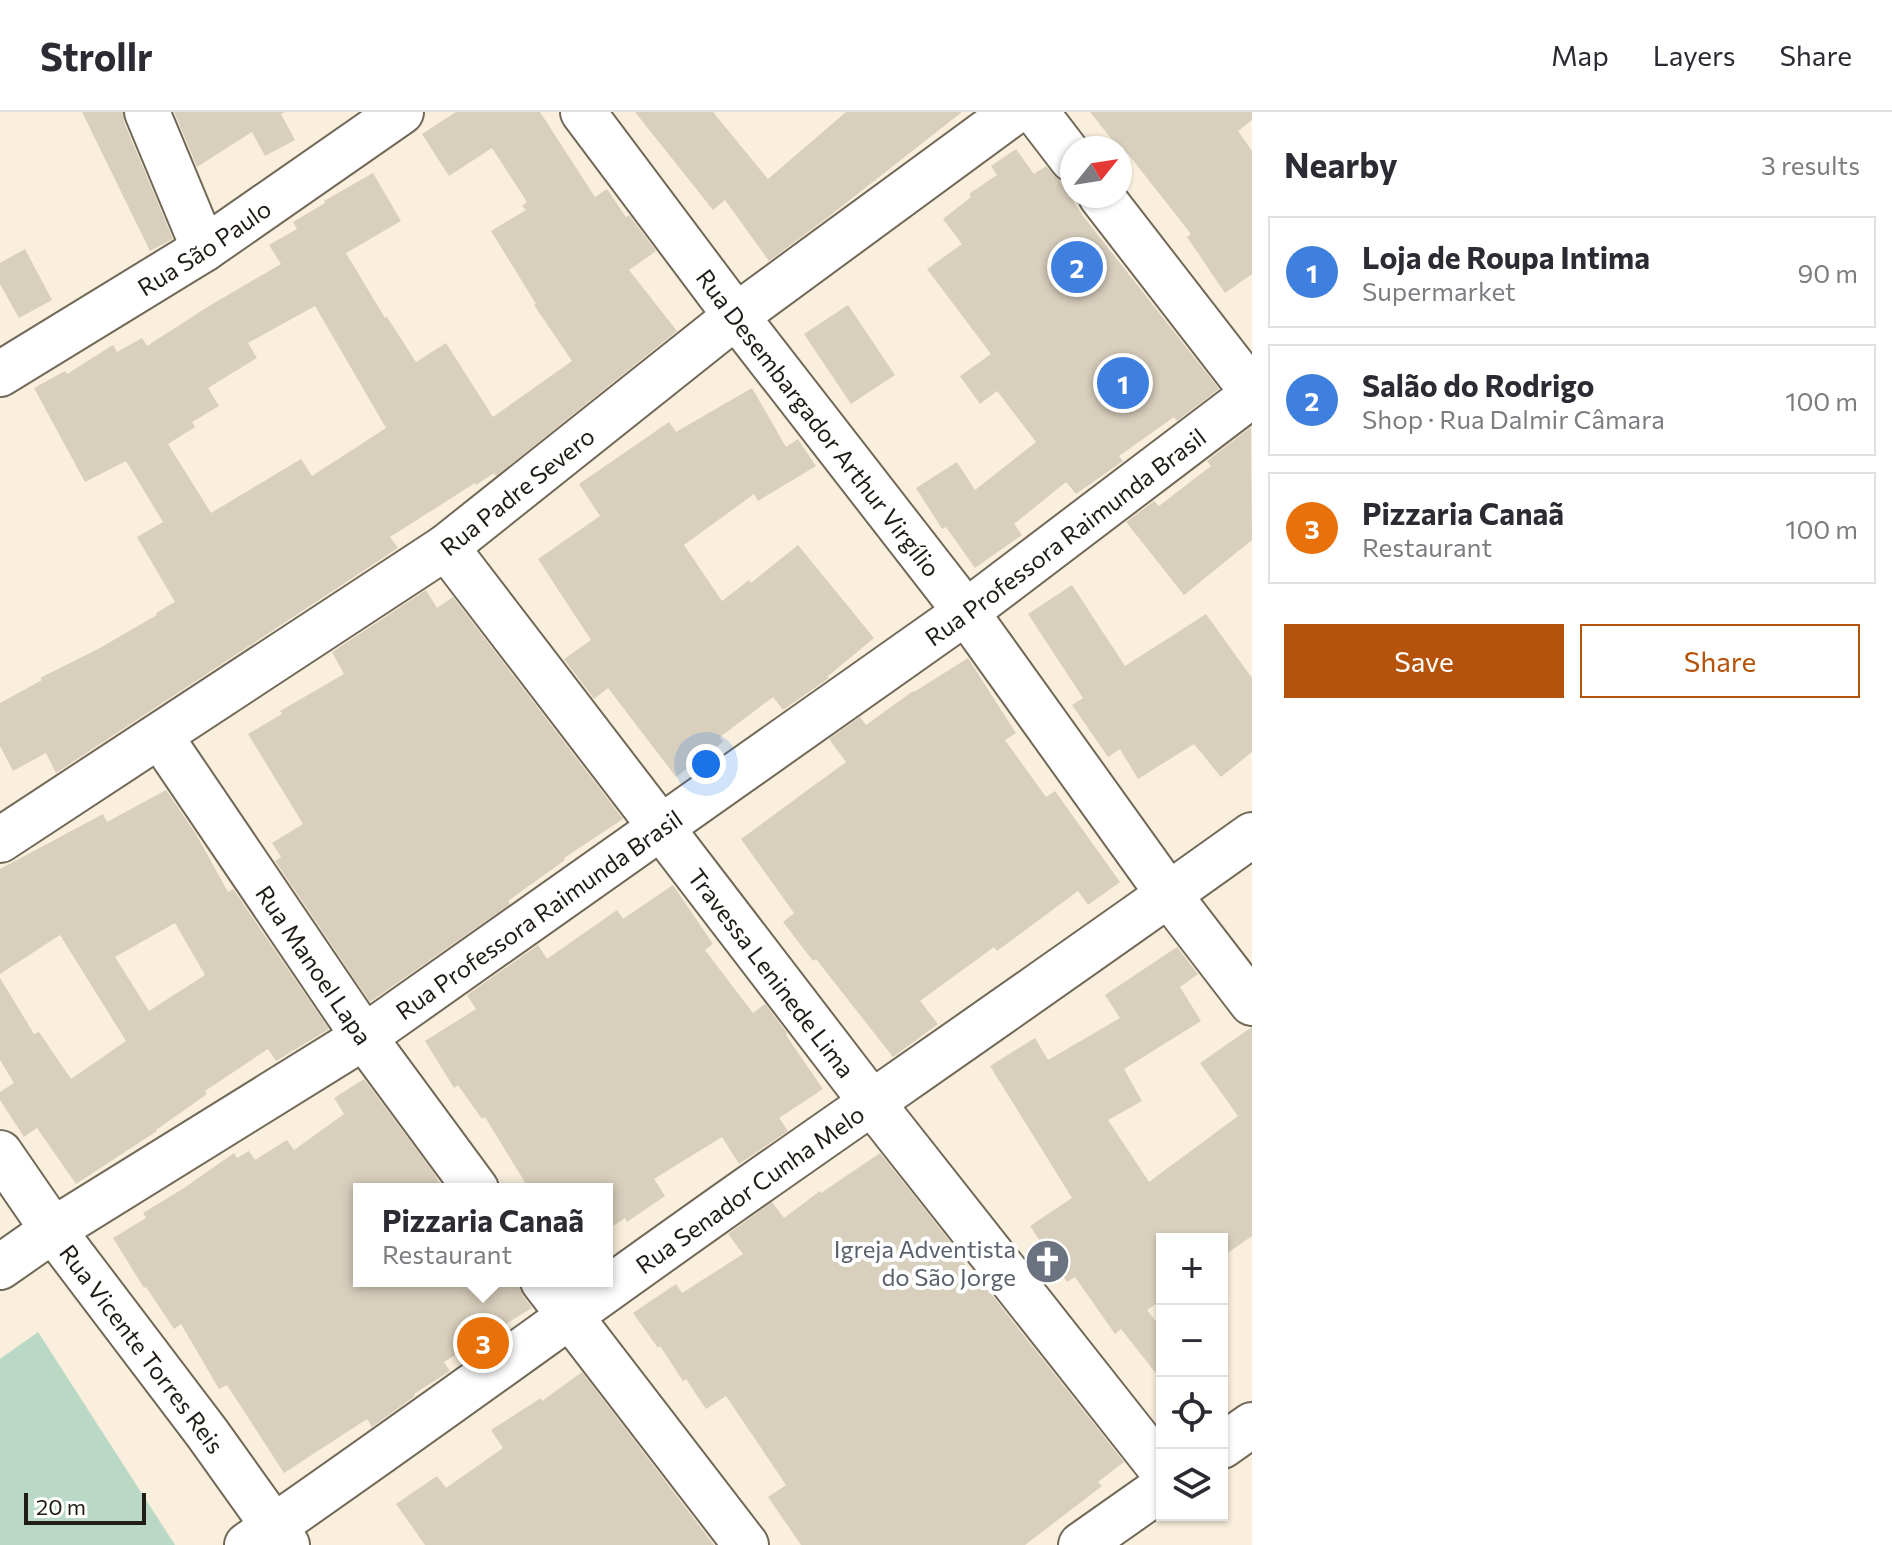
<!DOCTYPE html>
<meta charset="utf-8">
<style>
:root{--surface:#fff;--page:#f7f7f7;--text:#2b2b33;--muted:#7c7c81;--line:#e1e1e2;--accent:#b45309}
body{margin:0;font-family:Commissioner,sans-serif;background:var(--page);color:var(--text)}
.controls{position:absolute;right:24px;bottom:24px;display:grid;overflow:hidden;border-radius:0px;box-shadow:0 2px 6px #0004}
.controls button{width:72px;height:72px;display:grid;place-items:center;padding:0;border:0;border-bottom:2px solid var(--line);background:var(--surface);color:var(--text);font:40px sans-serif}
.compass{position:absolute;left:1060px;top:24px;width:72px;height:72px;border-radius:50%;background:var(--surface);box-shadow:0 2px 6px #0004;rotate:60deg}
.scale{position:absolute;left:24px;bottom:20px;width:122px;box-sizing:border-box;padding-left:8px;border:4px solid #201c16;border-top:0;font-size:22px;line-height:28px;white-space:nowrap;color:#201c16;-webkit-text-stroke:6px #fff;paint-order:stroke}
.you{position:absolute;left:706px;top:652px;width:28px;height:28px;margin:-20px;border:6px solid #fff;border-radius:50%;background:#1a73e8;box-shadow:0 0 0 12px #1a73e833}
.badge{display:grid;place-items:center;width:52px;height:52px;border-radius:50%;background:var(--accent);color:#fff;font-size:26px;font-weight:700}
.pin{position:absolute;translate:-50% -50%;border:4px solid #fff;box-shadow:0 2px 8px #0006}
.popup{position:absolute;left:353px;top:1071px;width:260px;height:104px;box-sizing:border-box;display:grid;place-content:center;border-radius:0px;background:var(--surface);filter:drop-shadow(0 2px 6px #0005);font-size:26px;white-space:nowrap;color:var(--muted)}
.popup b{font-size:30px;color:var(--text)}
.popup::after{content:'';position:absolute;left:50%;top:100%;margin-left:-16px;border:16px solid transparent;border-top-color:var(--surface)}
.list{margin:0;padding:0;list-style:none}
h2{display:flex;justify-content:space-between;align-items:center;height:104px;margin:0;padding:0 32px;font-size:34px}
h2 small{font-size:26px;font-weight:400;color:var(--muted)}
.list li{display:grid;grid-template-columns:52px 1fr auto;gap:24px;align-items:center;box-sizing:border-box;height:112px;margin:0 16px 16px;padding:0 16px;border:2px solid var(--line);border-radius:0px}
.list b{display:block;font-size:30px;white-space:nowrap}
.list p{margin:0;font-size:26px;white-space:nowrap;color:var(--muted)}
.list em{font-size:26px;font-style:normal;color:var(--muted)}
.actions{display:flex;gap:16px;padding:24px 32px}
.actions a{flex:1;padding:18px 0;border:2px solid var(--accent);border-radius:0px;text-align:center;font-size:28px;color:var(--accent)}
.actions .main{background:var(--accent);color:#fff}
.icon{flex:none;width:44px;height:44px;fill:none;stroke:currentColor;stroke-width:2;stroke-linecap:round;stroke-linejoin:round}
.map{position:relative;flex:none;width:1252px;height:1433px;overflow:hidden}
header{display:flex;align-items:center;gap:48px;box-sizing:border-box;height:112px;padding:0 40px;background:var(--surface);border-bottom:2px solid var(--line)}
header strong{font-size:38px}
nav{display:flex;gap:44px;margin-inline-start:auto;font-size:28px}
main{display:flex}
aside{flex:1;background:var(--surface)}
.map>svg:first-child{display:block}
.green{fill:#b9d8c5}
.building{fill:#d9cfbd;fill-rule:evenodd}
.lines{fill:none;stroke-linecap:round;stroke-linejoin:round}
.minor-casing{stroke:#716858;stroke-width:48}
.minor{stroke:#fff;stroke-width:44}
.labels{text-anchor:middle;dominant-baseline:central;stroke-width:8;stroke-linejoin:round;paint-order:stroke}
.street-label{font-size:24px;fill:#201c16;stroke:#fff}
.worship-label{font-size:24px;fill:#5b616d;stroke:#fff;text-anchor:end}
</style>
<header>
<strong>Strollr</strong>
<nav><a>Map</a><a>Layers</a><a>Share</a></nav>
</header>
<main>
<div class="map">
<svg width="1252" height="1433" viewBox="0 0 1252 1433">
<rect width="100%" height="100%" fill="#faefdd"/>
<path class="green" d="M38 1220 175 1433H0V1247Z"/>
<path class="building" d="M82 0H123L124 10 173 127 150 139Z
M174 0H285L281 2 295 28 265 44 252 20 197 55Z
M456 0H540L595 85 607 77 626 105 629 103 656 139 629 158 677 219 496 364 494 361 476 373 475 371 390 425 398 436 56 661 46 641 13 659 0 634V591L42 568 40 566 98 537 157 503 156 501 175 490 137 425 163 410 126 349 85 370 34 276 65 259 67 262 113 233 117 240 142 226 147 234 209 194 281 152 269 133 297 117 293 110 325 91 324 89 373 61 401 109 346 141 385 206 387 205 416 250 446 231 493 305 572 249 534 193 536 192 491 119 526 98 522 94 527 90 492 36 449 64 422 22ZM315 194 386 316 312 364 301 347 211 401 168 332 195 315 192 310 219 294 208 276 257 246 248 231Z
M635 0H713L768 67 846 0H962L827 106 769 149 725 88 713 98Z
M1090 0H1252V8L1238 19 1252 39V162L1225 181 1187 125 1191 122 1128 42 1125 44Z
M1016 37 1034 62 1046 54 1060 68 1083 104 1219 277 1177 309 1174 305 1119 344 1123 349 1076 382 1066 370 1014 412 1022 423 975 456 946 415 942 417 916 376 957 350 975 378 1036 330 997 279 980 292 960 264 991 242 927 157 962 132 943 107 971 85 969 82 997 63 991 54Z
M25 137 52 188 19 206 0 172V151Z
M848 193 895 263 851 292 804 222Z
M752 276 786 335 798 327 816 354 758 389 754 382 684 433 722 489 749 468 751 471 798 433 874 526 827 565 829 566 783 598 773 585 720 625 723 630 676 665 608 576 594 587 564 547 591 528 538 447 600 404 579 372 669 310 676 320Z
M1251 315 1252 428 1184 483 1126 410 1154 389 1159 394 1211 354 1207 349Z
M1072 473 1125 554 1206 502 1252 566V640L1221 665 1194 632 1138 667 1120 637 1108 645 1072 593 1083 586 1028 502Z
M426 478 437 496 453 485 623 707 564 746 565 748 508 789 510 792 370 890 275 749 281 745 272 731 303 712 248 622 282 602 280 599 344 562 332 540Z
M968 546 1016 621 1005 628 1046 685 1055 679 1120 770 1088 793 1078 779 997 839 994 835 920 889 938 912 893 945 816 847 813 849 783 810 794 801 741 727 846 650 829 627 860 605 866 613 913 579 914 580Z
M166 678 196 722 228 780 233 777 329 917 276 949 268 937 205 979 207 982 156 1018 157 1019 76 1072 37 1016 24 1025 0 988V980L14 971 0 948V866L34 922 39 920 71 967 126 929 60 823 0 862V757L103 702 107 710ZM175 811 205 863 149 899 115 845Z
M673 773 713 832 705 838 753 901 765 892 787 921 786 923 823 977 779 1006 788 1019 739 1052 722 1025 654 1067 665 1084 627 1110 625 1106 607 1118V1077H529L485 1005 482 1007 458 973 454 976 425 929 476 897 467 883 538 833 547 847 617 798 623 807Z
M1177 835 1198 862 1180 875 1201 909 1124 957 1142 989 1108 1008 1149 1070 1238 1004 1200 951 1252 915V1124L1222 1145V1127H1162V1188L1147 1198 1162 1217V1269L1121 1217 1115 1222 1075 1165 1067 1170 1030 1114 1072 1086 990 954 1035 926 1048 948 1120 906 1105 883Z
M364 967 433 1060 443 1077H359V1169H519L523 1184 532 1196 444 1250 450 1259 414 1282 415 1284 372 1315 367 1307 284 1361 227 1273 219 1277 181 1212 174 1217 146 1175 144 1176 113 1126 146 1106 143 1101 184 1076 234 1041 237 1046 249 1039 255 1048 287 1028 294 1038 344 1002 334 986Z
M880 1041 953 1133 970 1161 973 1159 1124 1350 1098 1370 1102 1374 1025 1433H801L768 1385 786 1373 726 1284 706 1297 686 1267 683 1269 660 1234 658 1236 633 1201 676 1172 682 1181 743 1142 728 1122 772 1090 784 1106 820 1079 821 1081Z
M582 1260 714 1433H425L396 1392 437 1364 446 1376 503 1336 491 1318 541 1286 542 1289Z"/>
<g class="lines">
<defs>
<g id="minor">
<path d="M147 0 204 137"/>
<path id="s1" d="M583 0 736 204 966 500 1169 783 1252 891"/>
<path d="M1036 0 1072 47"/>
<path d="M1101 84 1252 279"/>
<path id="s2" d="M0 262 204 137 401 0"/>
<path id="s3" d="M446 435 873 992 1162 1358"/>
<path id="s4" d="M160 624 364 925 476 1077"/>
<path id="s5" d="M0 728 446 435 736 204 1014 0"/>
<path id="s6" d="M0 1041 53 1118 207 1321 287 1433"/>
<path id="s7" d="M0 1155 53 1118 364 925 966 500 1252 283"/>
<path d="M543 1169 746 1433"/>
<path d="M1222 1334 1252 1313"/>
<path id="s8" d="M247 1433C417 1316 583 1193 751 1075 918 958 1086 842 1252 723"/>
<path d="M1081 1433 1162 1376"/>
</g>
</defs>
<use href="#minor" class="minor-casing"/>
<use href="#minor" class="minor"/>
</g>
<defs>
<symbol id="church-disc" viewBox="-11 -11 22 22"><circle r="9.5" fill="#6b7280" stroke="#fff"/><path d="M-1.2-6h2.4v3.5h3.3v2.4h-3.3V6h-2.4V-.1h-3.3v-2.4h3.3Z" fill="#fff"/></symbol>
</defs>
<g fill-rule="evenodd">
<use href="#church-disc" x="1022" y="1124" width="51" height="51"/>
</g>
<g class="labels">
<g class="street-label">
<text stroke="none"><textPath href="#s2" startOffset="240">Rua São Paulo</textPath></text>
<text stroke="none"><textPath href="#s1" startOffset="390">Rua Desembargador Arthur Virgílio</textPath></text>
<text stroke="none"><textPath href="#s5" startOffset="624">Rua Padre Severo</textPath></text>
<text stroke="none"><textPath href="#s7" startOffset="1292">Rua Professora Raimunda Brasil</textPath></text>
<text stroke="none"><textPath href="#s7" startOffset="644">Rua Professora Raimunda Brasil</textPath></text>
<text stroke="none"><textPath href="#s4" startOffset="276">Rua Manoel Lapa</textPath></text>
<text stroke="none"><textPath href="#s3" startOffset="536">Travessa Leninede Lima</textPath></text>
<text stroke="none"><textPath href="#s8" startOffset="616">Rua Senador Cunha Melo</textPath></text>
<text stroke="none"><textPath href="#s6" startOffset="242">Rua Vicente Torres Reis</textPath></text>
</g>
<g class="worship-label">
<text x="1016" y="1136">Igreja Adventista<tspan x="1016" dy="28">do São Jorge</tspan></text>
</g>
</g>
</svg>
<div class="controls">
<button>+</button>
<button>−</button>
<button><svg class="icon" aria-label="locate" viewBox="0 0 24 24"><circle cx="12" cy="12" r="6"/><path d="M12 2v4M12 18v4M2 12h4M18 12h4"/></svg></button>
<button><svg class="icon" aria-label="layers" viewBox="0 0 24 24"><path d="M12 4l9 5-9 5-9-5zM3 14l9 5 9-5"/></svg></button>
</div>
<svg class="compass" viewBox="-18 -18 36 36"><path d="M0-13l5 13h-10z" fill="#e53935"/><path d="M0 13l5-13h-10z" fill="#7c7c81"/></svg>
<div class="scale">20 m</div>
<div class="you"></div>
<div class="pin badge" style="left:1123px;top:271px;background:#3f7fe0">1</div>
<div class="pin badge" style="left:1077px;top:155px;background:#3f7fe0">2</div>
<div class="pin badge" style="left:483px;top:1231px;background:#e8710a">3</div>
<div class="popup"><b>Pizzaria Canaã</b>Restaurant</div>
</div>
<aside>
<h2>Nearby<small>3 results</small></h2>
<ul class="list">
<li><span class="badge" style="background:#3f7fe0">1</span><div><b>Loja de Roupa Intima</b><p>Supermarket</p></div><em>90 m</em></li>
<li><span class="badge" style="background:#3f7fe0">2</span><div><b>Salão do Rodrigo</b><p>Shop · Rua Dalmir Câmara</p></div><em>100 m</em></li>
<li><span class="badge" style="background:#e8710a">3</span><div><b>Pizzaria Canaã</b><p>Restaurant</p></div><em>100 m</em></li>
</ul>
<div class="actions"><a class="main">Save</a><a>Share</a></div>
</aside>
</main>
